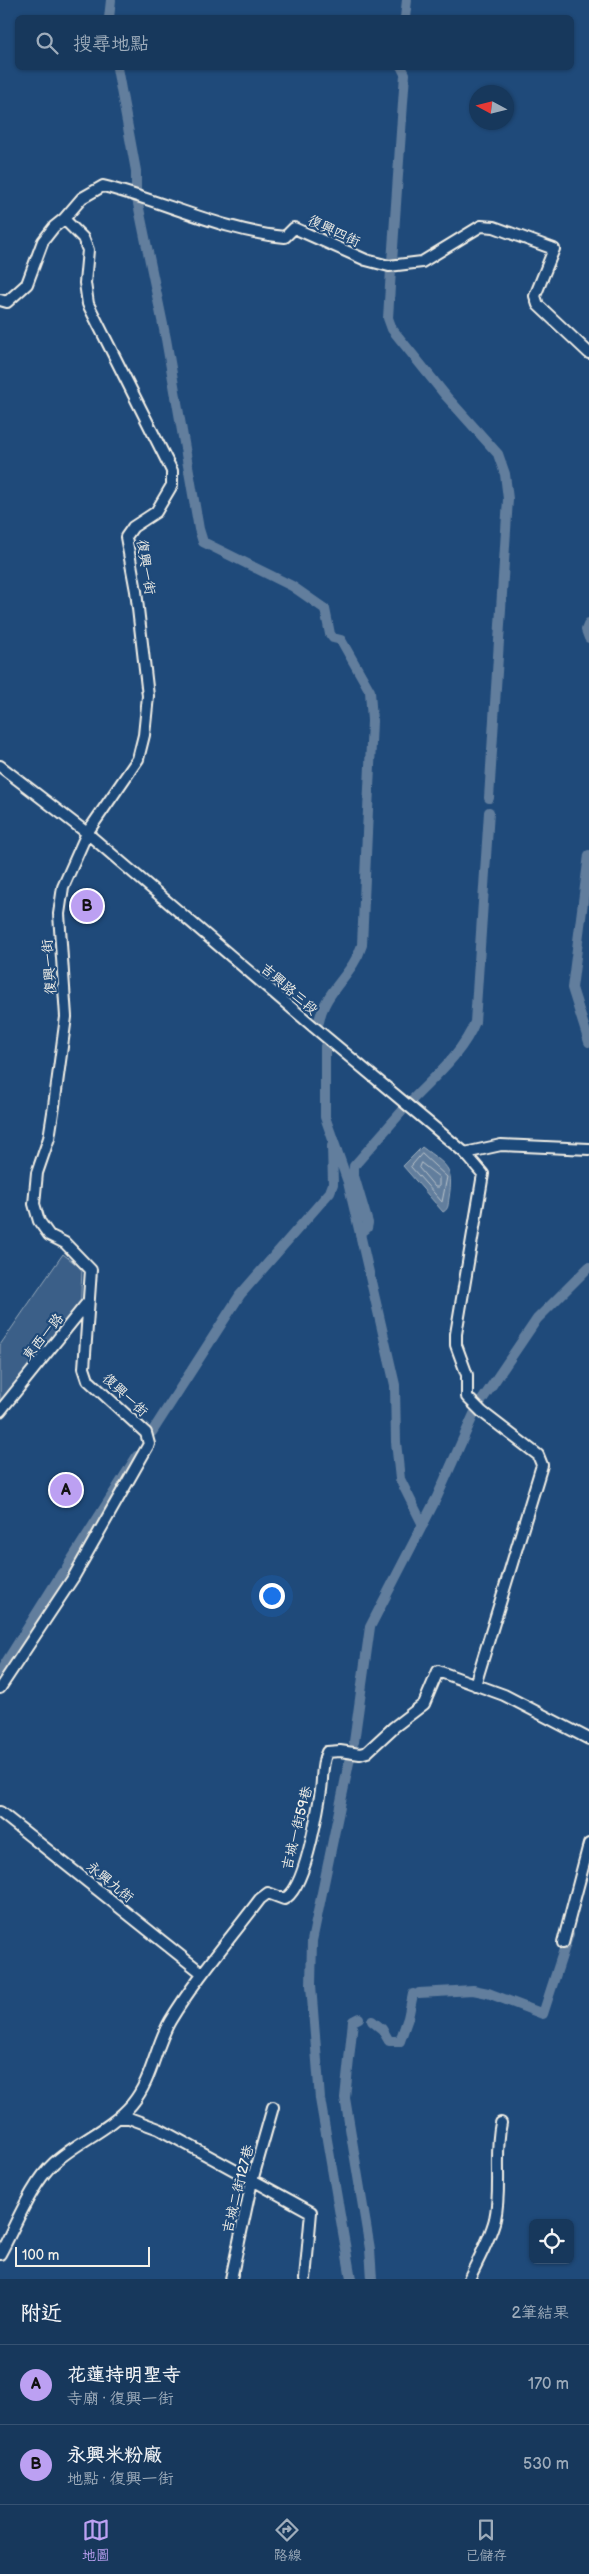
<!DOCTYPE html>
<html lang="zh-TW">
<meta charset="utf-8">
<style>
:root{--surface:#17385c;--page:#244365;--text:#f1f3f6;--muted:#9eacbb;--line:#365272;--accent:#bca0f2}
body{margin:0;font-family:"Balsamiq Sans","LXGW WenKai TC",sans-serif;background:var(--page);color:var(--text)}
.controls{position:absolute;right:15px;bottom:15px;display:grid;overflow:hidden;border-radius:8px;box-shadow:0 1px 4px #0004}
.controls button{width:45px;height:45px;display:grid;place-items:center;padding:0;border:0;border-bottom:1px solid var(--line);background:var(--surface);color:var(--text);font:25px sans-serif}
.compass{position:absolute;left:469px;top:85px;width:45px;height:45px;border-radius:50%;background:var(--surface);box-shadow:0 1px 4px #0004;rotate:277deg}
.scale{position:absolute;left:15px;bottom:12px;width:135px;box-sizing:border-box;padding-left:5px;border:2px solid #f4f1e8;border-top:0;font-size:14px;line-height:18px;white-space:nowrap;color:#f4f1e8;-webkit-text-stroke:4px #1f4a7a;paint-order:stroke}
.you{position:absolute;left:271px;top:1595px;width:18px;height:18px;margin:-12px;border:4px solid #fff;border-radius:50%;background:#1a73e8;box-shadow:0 0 0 8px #1a73e833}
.badge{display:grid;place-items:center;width:32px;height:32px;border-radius:50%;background:var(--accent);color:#111;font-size:16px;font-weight:700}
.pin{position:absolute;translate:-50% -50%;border:2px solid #fff;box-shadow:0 1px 5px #0006}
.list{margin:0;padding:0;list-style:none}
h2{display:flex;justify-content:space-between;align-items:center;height:65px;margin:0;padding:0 20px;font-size:21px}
h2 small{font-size:16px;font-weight:400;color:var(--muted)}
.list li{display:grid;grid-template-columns:32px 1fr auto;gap:15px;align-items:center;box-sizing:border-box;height:80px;padding:0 20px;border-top:1px solid var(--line)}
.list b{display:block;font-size:19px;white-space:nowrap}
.list p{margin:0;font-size:16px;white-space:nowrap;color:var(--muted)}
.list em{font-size:16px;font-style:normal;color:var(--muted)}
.icon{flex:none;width:28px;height:28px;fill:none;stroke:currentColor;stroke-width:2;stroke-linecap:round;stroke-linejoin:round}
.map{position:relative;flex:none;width:589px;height:2279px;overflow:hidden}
.search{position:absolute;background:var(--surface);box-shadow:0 1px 4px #0004;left:15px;right:15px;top:15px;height:55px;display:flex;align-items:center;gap:12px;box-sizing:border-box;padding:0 18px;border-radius:8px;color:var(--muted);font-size:19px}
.sheet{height:225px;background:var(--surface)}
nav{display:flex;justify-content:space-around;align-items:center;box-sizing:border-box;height:70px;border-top:1px solid var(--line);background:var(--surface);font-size:14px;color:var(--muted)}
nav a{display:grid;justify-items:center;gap:2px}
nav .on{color:var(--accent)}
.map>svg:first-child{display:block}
.green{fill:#3a5f88;stroke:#97a8b8}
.water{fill:#627e9d;stroke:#9cacbb}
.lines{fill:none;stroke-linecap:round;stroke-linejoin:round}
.shore{stroke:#bac3ca;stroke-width:1}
.canal{stroke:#627e9d;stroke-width:10}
.minor-casing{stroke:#f4f1e8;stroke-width:14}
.minor{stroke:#1f4a7a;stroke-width:10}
.labels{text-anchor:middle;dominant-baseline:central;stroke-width:4.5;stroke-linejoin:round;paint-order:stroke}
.street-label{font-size:14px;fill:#f4f1e8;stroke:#1f4a7a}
</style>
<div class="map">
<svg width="589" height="2279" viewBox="0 0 589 2279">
<rect width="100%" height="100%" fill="#1f4a7a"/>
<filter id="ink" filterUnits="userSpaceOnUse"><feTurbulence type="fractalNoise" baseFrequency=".02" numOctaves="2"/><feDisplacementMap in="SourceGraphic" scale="10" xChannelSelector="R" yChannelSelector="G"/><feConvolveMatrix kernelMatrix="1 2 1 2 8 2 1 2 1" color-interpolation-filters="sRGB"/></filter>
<g filter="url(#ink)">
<path class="green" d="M63 1254 82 1269 80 1313 0 1410V1345Z"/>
<path class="water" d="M422 1147C447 1166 454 1166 449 1198 448 1204 449 1209 443 1212L403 1166Z"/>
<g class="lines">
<path class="shore" d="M422 1154 447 1177 442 1202 411 1167Z
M421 1163 439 1177V1187H435L419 1168Z"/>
<path class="canal" d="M109 18 111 0
M405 18 407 0
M117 68 136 171V191
M136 194 166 339 199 529 203 542 292 586 325 609 330 634 333 638 341 640 370 691 372 721 362 945C353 975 324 991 319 1022
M392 262 405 74 402 68
M391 270 388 318 392 329 446 396 498 454 505 474 508 499 489 798
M589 623 586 630 589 638
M589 855 572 988 589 1042
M325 1046V1117L348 1182 395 1385 396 1442 400 1479 423 1525
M411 1101C433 1078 463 1053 475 1022L489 812
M361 1233 367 1228 368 1223 354 1176V1166L404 1109
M480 1403 537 1319 589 1267
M152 1432 240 1295 330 1192 333 1184 332 1146
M67 1567 137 1456
M0 1672 62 1573
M354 1742 370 1627 437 1497 474 1414
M351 1753 312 1941 311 1985 320 2099 351 2279
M419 1993 473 1990 488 1993 543 2014 569 1934
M359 2018 353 2021 345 2098 370 2249 372 2279
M372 2021 382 2029 389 2041H400L408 2018 413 1994"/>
<defs>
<path id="minor" d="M0 300 7 302 27 284 43 241 54 227 64 219 82 198 103 186C163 201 223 231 285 237L294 228 366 260 389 266 422 262 481 226 494 227 554 249 535 296 538 305 589 353
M0 766 87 833 315 1028 465 1153 501 1145 589 1149
M465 1153 483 1174 456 1334V1345L467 1375V1397L482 1412 538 1455 542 1465 475 1685
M0 1411 87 1303
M0 1688 73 1578 149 1444 146 1433 88 1380 84 1368 91 1270 65 1243 49 1235 39 1221 34 1204 37 1173 49 1138 54 1106 66 1017 59 914 63 887 87 833 138 759 144 735 148 696 136 591 126 537 133 527 156 512 172 485V471L88 304 85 283 88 250 83 238 64 219
M0 1812 202 1973
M563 1943 589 1844
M119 2118H129L159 2129 311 2212 305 2279
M0 2254C15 2227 31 2184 54 2163 78 2141 111 2129 132 2104 152 2080 155 2047 170 2021 196 1978 230 1939 260 1899L268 1893 284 1899C305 1890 317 1814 321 1790 323 1777 321 1765 327 1752L340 1751 360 1754 367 1752 394 1727 424 1704 438 1671 504 1695 589 1739
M231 2279 252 2181 273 2107
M469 2279C478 2260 490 2239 495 2219 502 2188 494 2154 501 2123"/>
</defs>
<use href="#minor" class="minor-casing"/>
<use href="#minor" class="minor"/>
</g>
</g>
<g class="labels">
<g class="street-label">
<text transform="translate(334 231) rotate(25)">復興四街</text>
<text transform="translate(146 567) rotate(81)">復興一街</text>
<text transform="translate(49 967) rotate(-94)">復興一街</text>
<text transform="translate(289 989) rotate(41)">吉興路三段</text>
<text transform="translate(43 1337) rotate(-51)">東西一路</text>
<text transform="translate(125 1395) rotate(43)">復興一街</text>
<text transform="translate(297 1828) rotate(-76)">吉城一街59巷</text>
<text transform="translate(110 1882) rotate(39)">永興九街</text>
<text transform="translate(238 2189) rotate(-76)">吉城二街127巷</text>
</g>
</g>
</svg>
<div class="controls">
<button><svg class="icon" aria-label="locate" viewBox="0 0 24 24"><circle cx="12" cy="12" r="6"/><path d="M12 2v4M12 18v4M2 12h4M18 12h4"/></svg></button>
</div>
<svg class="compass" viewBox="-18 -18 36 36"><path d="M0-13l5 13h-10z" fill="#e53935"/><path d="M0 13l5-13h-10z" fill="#9eacbb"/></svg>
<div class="scale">100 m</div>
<div class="you"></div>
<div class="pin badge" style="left:66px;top:1490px">A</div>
<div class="pin badge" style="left:87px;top:906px">B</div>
<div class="search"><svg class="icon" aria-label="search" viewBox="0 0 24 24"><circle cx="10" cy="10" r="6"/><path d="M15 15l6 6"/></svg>搜尋地點</div>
</div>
<section class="sheet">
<h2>附近<small>2筆結果</small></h2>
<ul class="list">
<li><span class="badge">A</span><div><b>花蓮持明聖寺</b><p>寺廟 · 復興一街</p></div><em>170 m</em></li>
<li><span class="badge">B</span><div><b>永興米粉廠</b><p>地點 · 復興一街</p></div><em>530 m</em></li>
</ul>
</section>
<nav>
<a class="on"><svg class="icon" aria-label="map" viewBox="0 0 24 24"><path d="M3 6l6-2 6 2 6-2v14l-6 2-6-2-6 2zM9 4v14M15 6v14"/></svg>地圖</a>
<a><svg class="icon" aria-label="directions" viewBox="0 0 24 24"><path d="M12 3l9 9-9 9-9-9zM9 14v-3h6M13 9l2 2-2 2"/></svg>路線</a>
<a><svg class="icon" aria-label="saved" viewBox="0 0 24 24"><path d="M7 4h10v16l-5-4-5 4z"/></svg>已儲存</a>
</nav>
